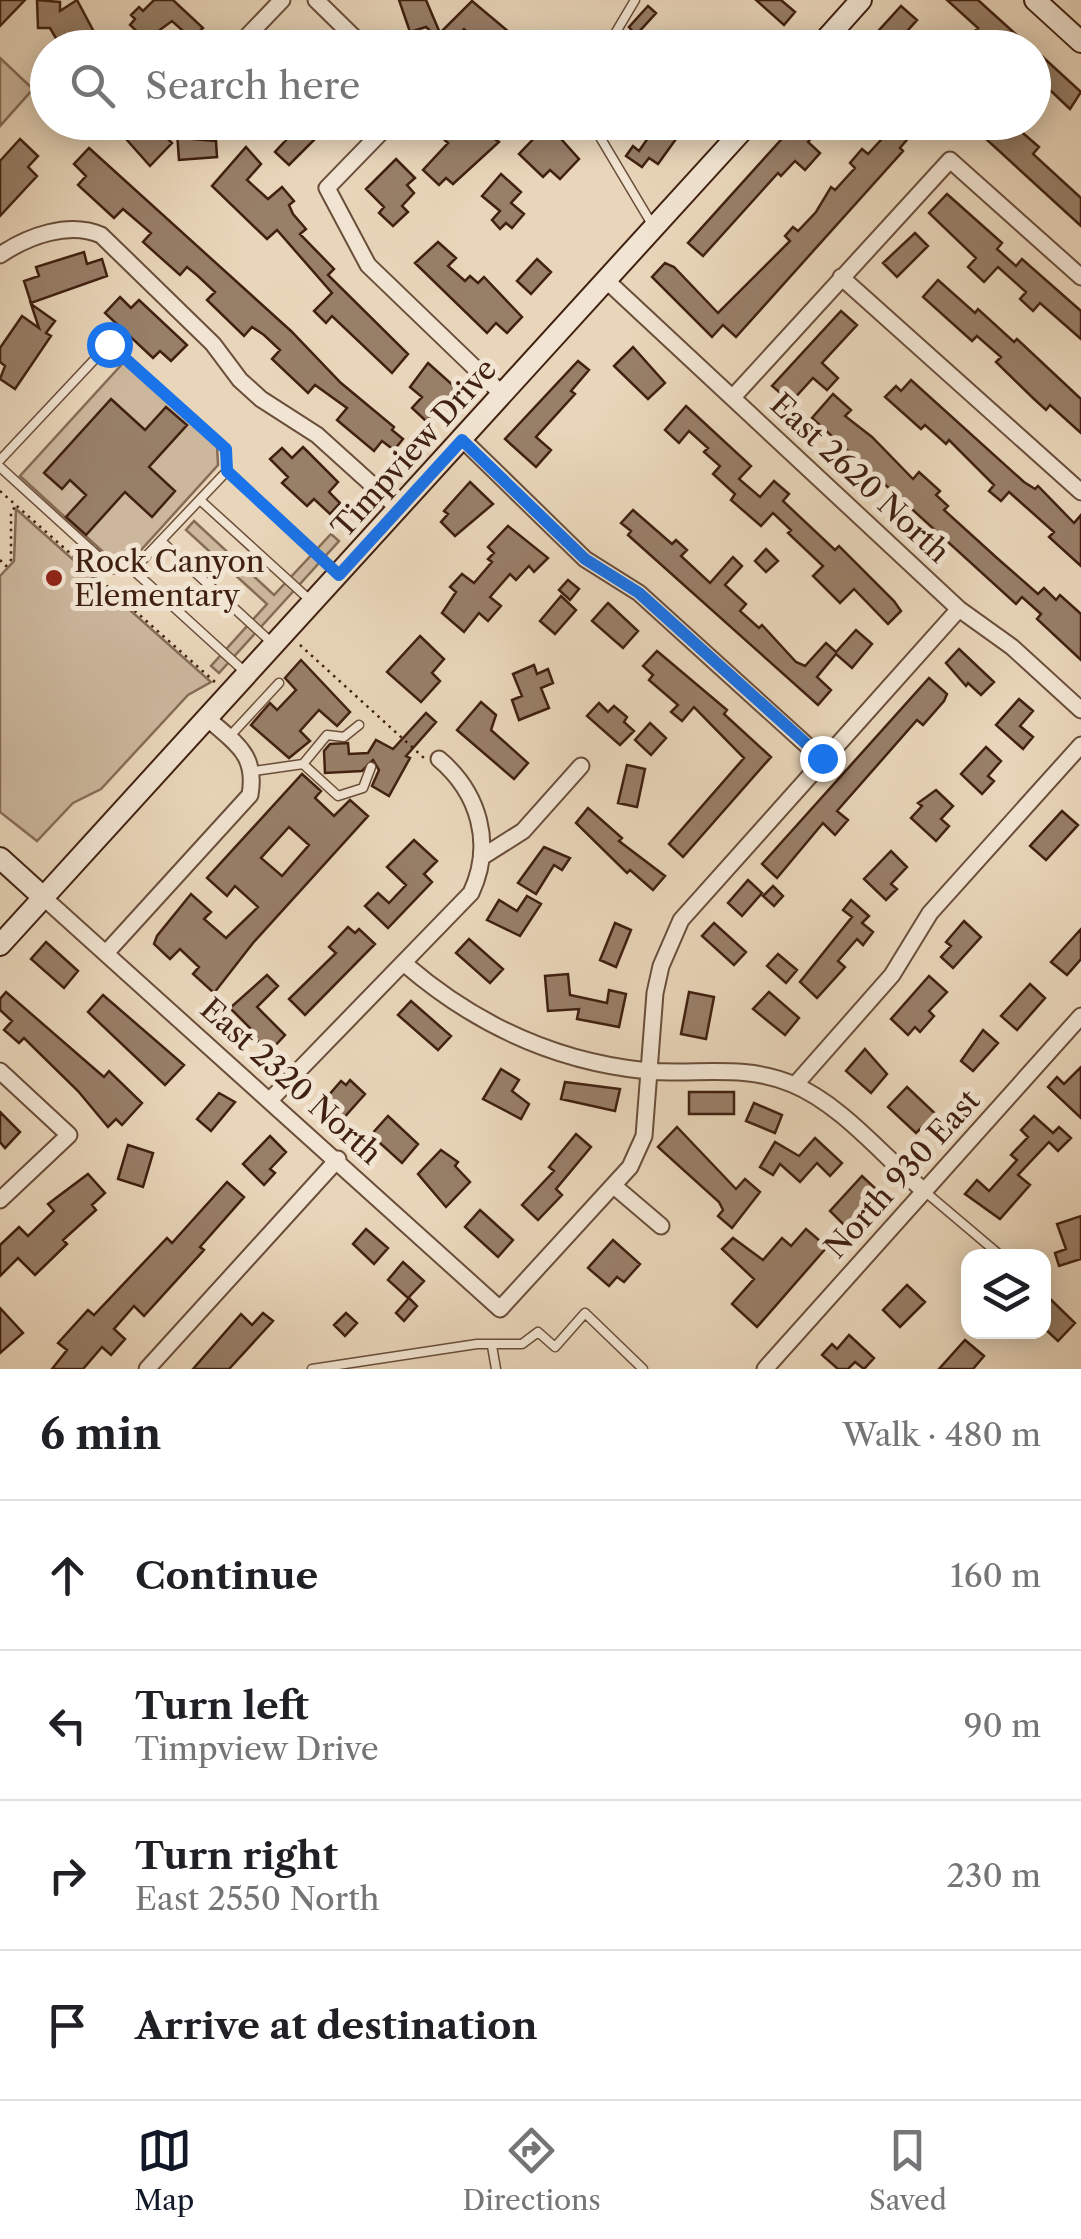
<!DOCTYPE html>
<meta charset="utf-8">
<style>
:root{--surface:#fff;--page:#f6f6f6;--text:#202124;--muted:#757577;--line:#e0e0e0;--accent:#111827}
body{margin:0;font-family:"Libre Caslon Text",serif;background:var(--page);color:var(--text)}
.controls{position:absolute;right:30px;bottom:30px;display:grid;overflow:hidden;border-radius:20px;box-shadow:0 5px 25px #0003}
.controls button{width:90px;height:90px;display:grid;place-items:center;padding:0;border:0;border-bottom:2px solid var(--line);background:var(--surface);color:var(--text);font:50px sans-serif}
.stop{position:absolute;width:30px;height:30px;margin:-22px;border:8px solid #1a73e8;border-radius:50%;background:#fff}
.stop.end{background:#1a73e8;border-color:#fff;box-shadow:0 2px 10px #0008}
.list{margin:0;padding:0;list-style:none}
h2{display:flex;justify-content:space-between;align-items:center;height:130px;margin:0;padding:0 40px;font-size:42px}
h2 small{font-size:32px;font-weight:400;color:var(--muted)}
.list li{display:grid;grid-template-columns:65px 1fr auto;gap:30px;align-items:center;box-sizing:border-box;height:150px;padding:0 40px;border-top:2px solid var(--line)}
.list b{display:block;font-size:38px;white-space:nowrap}
.list p{margin:0;font-size:32px;white-space:nowrap;color:var(--muted)}
.list em{font-size:32px;font-style:normal;color:var(--muted)}
.icon{flex:none;width:55px;height:55px;fill:none;stroke:currentColor;stroke-width:2;stroke-linecap:round;stroke-linejoin:round}
.map{position:relative;flex:none;width:1081px;height:1369px;overflow:hidden}
.search{position:absolute;background:var(--surface);box-shadow:0 5px 25px #0003;left:30px;right:30px;top:30px;height:110px;display:flex;align-items:center;gap:25px;box-sizing:border-box;padding:0 35px;border-radius:55px;color:var(--muted);font-size:38px}
.sheet{height:730px;background:var(--surface)}
nav{display:flex;justify-content:space-around;align-items:center;box-sizing:border-box;height:140px;border-top:2px solid var(--line);background:var(--surface);font-size:28px;color:var(--muted)}
nav a{display:grid;justify-items:center;gap:5px}
nav .on{color:var(--accent)}
.map>svg:first-child{display:block}
.green{fill:#ccb79d;stroke:#866c56;stroke-width:2.5}
.building{fill:#987f68;stroke:#402010;stroke-width:2.5;fill-rule:evenodd}
.lines{fill:none;stroke-linecap:round;stroke-linejoin:round}
.lane-casing{stroke:#6a4e3a;stroke-width:11}
.street-casing{stroke:#6a4e3a;stroke-width:19}
.secondary-casing{stroke:#402010;stroke-width:24}
.path{stroke:#402010;stroke-width:2.5;stroke-dasharray:2.5 5;stroke-linecap:butt}
.lane{stroke:#f1e4d2;stroke-width:8}
.street{stroke:#f1e4d2;stroke-width:15}
.secondary{stroke:#f1e4d2;stroke-width:20}
.route{stroke:#1a73e8;stroke-width:12}
.poi-dot{fill:#8f2418;stroke:#f1e4d2;stroke-width:4}
.labels{text-anchor:middle;dominant-baseline:central;stroke-width:10;stroke-linejoin:round;paint-order:stroke}
.street-label{font-size:30px;fill:#402010;stroke:#f1e4d2}
.poi-label{font-size:30px;fill:#402010;stroke:#f1e4d2;text-anchor:start}
</style>
<div class="map">
<svg width="1081" height="1369" viewBox="0 0 1081 1369">
<rect width="100%" height="100%" fill="#e9d6ba"/>
<filter id="stains"><feTurbulence type="fractalNoise" baseFrequency=".002" numOctaves="4"/><feColorMatrix values="0 0 0 0 .2 0 0 0 0 .09 0 0 0 0 .02 0 0 0 .5 -.17"/></filter>
<radialGradient id="worn" r=".72"><stop offset=".6" stop-color="#630" stop-opacity="0"/><stop offset="1" stop-color="#630" stop-opacity=".3"/></radialGradient>
<path class="green" d="M0 58 33 89 0 126Z
M124 362 217 445 218 465 132 560 113 561 20 476Z
M16 509 211 682 188 695 101 789 73 803 37 841 0 812V576L14 561Z
M194 521 274 595 331 534 339 541 219 673 211 666 267 604 186 530Z"/>
<path class="building" d="M0 0H25L0 26Z
M37 0 60 2V11L77 0 94 32 74 43 57 40 50 28H38Z
M154 0H173L203 28 192 39 172 21 146 40 130 25 135 19 131 15 139 7 143 11Z
M399 0H426L440 33 472 1 509 32 499 43 495 40 484 48 464 29 448 47 426 27 410 32Z
M756 0H781L795 12 784 25Z
M947 0H978L1031 48H1000L993 42 988 48 972 34 978 28Z
M648 6 656 13 636 35 629 27Z
M901 6 917 20 892 48H881L871 39Z
M1034 49 1081 92 1070 109 1034 75Z
M111 122 153 125 172 143 150 166Z
M285 122H332L289 165 275 152 286 140 277 131Z
M439 122H469L499 142 453 184 446 178 439 185 423 170 448 143 433 129Z
M797 122H825L808 142 820 153 805 170 795 161 781 176 778 173 703 256 688 243Z
M882 122H922L900 148 903 151 736 337 723 325 712 337 652 277 665 263 674 267 718 313 790 241 785 236 793 227 798 231 816 212 831 187 835 190 855 168 850 163 862 149 868 154 890 130Z
M1001 122 1013 132 1017 128 1039 147 1033 154 1081 198V226L986 139Z
M657 125 676 139 658 164 649 158 642 167 626 156 633 146 639 151Z
M543 129 549 134 553 130 579 159 560 179 550 170 543 177 519 154Z
M193 131V139L216 141 217 157 179 160 177 132Z
M20 139 38 156 28 167 37 176 0 216V161Z
M246 147 261 164 247 180 268 199 282 187 294 201 289 205 293 214 306 229 300 234 334 269 328 275 408 354 392 373 332 316 326 323 314 311 332 293 277 230 267 239 212 186Z
M89 148 291 331 341 383 394 427 392 430 403 439 394 450 382 441 374 451 337 420 347 408 315 385 308 393 272 359 280 350 264 335 252 327 244 336 207 300 215 292 198 276 187 267 180 275 143 242 151 233 123 209 114 218 78 185 86 176 74 164Z
M396 159 415 178 407 185 414 193 402 206 408 212 393 226 379 213 384 207 366 189Z
M501 174 521 192 511 203 524 214 512 228 506 223 500 229 492 220 500 211 482 196Z
M947 194 1002 243 997 249 1016 266 1022 259 1081 311V339L1040 303 1033 311 1020 299 1026 292 998 267 984 282 968 267 976 258 929 213Z
M915 233 928 246 897 277 883 263Z
M438 242 456 258 448 266 465 281 470 276 478 283 484 277 522 317 507 333 496 323 487 333 415 263Z
M84 252 87 264 102 259 107 276 31 303 24 281 39 276 36 267Z
M537 259 551 272 531 294 517 281Z
M938 280 975 313 978 309 1014 342 1017 339 1081 399V433L1050 405 1046 410 1034 399 996 362 1001 357 977 336 972 341 923 297Z
M120 297 131 308 139 300 187 345 171 361 160 351 153 358 105 313Z
M31 304 55 321 46 333 51 336 15 389 0 379 5 366 0 362V348L22 316 39 328Z
M841 311 857 325 822 363 838 378 827 390 813 378 791 402 772 386Z
M633 347 665 383 648 399 614 366Z
M578 361 589 370 571 391 575 394 536 437 551 450 536 467 505 439Z
M428 363 456 388 426 421 412 408 422 397 410 387Z
M911 380 1024 482 1035 489 1038 486 1074 523 1081 515V566L1049 537 1054 532 1009 492 1001 501 989 491 994 485 949 440 946 444 925 425 921 429 885 397 896 386 901 391Z
M833 394 851 410 845 416 872 437 913 479 919 472 940 491 936 495 948 506 944 510 997 558 1038 594 1044 588 1056 600 1060 595 1081 614V660L1037 619 1041 614 1022 597 1016 604 812 418Z
M111 399 145 430 166 407 187 425 149 467 175 491 152 517 125 492 86 535 66 517 86 495 70 480 62 489 44 473Z
M686 406 751 466 739 479 760 497 774 481 789 494 783 501 835 550 839 546 894 601 901 611 888 624 854 589 840 603 813 576 823 566 788 533 791 530 773 513 761 526 731 500 735 494 713 474 720 466 704 452 708 448 689 431 679 443 665 430Z
M303 447 338 482 329 492 340 503 330 514 314 499 307 506 282 483 288 477 270 459 282 448 292 458Z
M470 482 493 504 455 536 441 522 448 514 444 511Z
M633 510 672 544 676 540 687 550 681 556 710 583 733 557 742 566 725 585 746 604 740 611 759 628 762 625 796 662 805 666 826 643 836 652 856 630 872 644 852 668 836 654 817 677 831 690 818 705 628 535 631 531 621 523Z
M508 526 548 558 534 572 529 566 516 580 510 574 490 597 501 606 488 621 479 613 464 632 442 613 456 592 450 587 462 574 474 583 492 562 488 559 494 553 488 547Z
M766 549 778 561 766 572 755 561Z
M568 580 579 589 570 600 559 590Z
M561 596 576 610 555 634 540 621Z
M608 603 638 631 623 648 592 621Z
M420 636 444 659 432 673 440 681 421 702 387 672Z
M959 649 994 682 981 695 968 683 966 686 946 663Z
M657 651 727 710 724 714 771 757 683 857 669 844 744 758 694 707 682 721 671 712 678 705 649 680 653 675 643 666Z
M301 660 350 712 337 726 319 710 300 731 310 741 289 758 251 725 270 703 277 710 296 690 285 678Z
M534 665 537 674 548 669 553 683 541 688 549 708 519 720 512 700 522 696 513 674Z
M929 678 947 694 944 701 923 725 917 720 837 811 848 820 835 835 823 823 777 878 762 864Z
M1019 699 1033 711 1020 726 1033 737 1023 749 996 725Z
M481 702 496 715 491 730 528 763 514 779 457 730Z
M599 703 608 712 614 706 627 717 624 722 634 731 620 745 587 716Z
M426 713 436 722 406 756 410 758 389 796 372 786 379 770 373 760 362 771 325 773 324 751 330 744 348 743 349 754 368 753 376 740 393 749Z
M650 723 666 738 651 755 635 740Z
M986 747 1001 761 988 776 994 781 982 794 961 774Z
M627 765 645 769 637 807 618 803Z
M302 774 321 791 315 798 334 816 350 800 368 816 253 943 214 993 193 974 199 967 180 949 170 959 154 944 157 936 191 894 211 912 204 919 226 938 258 907 235 886 227 896 207 878ZM289 827 309 845 282 876 261 858Z
M936 790 953 806 941 819 949 826 936 841 911 818 922 806 918 803Z
M588 808 622 838 619 841 665 876 653 890 630 870 627 873 576 823Z
M1062 811 1078 825 1046 860 1030 846Z
M414 840 437 861 424 874 432 882 388 928 365 906 378 893 389 903 406 885 387 867Z
M544 847 570 858 562 870 554 865 536 894 518 883Z
M891 851 907 867 891 884 897 889 886 900 864 879Z
M748 880 762 893 742 916 728 903Z
M773 886 783 896 774 906 763 896Z
M527 896 541 904 520 936 487 920 499 900 517 911Z
M851 900 869 916 862 923 873 932 863 945 857 939 838 961 845 967 817 998 800 982 852 917 843 910Z
M964 921 981 937 953 968 941 957 951 946 946 942Z
M615 923 631 930 616 967 600 960Z
M714 923 746 952 734 965 702 936Z
M348 927 355 933 359 929 375 944 305 1015 289 999 336 953 329 947Z
M1081 929V959L1067 975 1051 962Z
M469 939 503 969 490 983 456 953Z
M46 942 78 971 64 988 31 959Z
M778 954 797 970 786 983 767 966Z
M568 974 570 995 607 1003 609 990 626 994 619 1027 577 1019 579 1009 548 1011 545 976Z
M267 975 278 986 257 1007 285 1035 271 1050 245 1033 250 1028 230 1008Z
M929 976 947 992 929 1011 934 1016 920 1032 915 1027 908 1035 891 1019Z
M1030 984 1045 998 1017 1030 1001 1016Z
M6 992 97 1071 104 1077 109 1071 142 1103 122 1125 116 1119 108 1127 78 1091 24 1038 19 1043 4 1030 12 1021 0 1010V999Z
M689 992 714 997 706 1039 681 1034Z
M769 992 799 1018 785 1035 753 1009Z
M103 995 184 1065 165 1085 88 1012Z
M411 1001 451 1036 438 1050 398 1015Z
M983 1030 998 1043 973 1071 961 1061Z
M865 1049 887 1074 871 1093 846 1071Z
M1081 1067V1118L1048 1087 1057 1077 1064 1084Z
M501 1069 519 1080 512 1091 529 1104 521 1119 483 1099Z
M350 1080 365 1094 341 1121 322 1103 341 1081 346 1085Z
M565 1082 620 1089 615 1111 561 1099Z
M907 1087 943 1121 930 1135 922 1127 916 1133 888 1107Z
M689 1092H734V1114H689Z
M219 1093 235 1102 211 1131 197 1119Z
M754 1103 782 1115 775 1133 746 1121Z
M0 1112 20 1132 5 1148 0 1142Z
M388 1116 418 1144 402 1163 371 1135Z
M1034 1116 1053 1133 1059 1127 1071 1138 1058 1151 1049 1142 1018 1175 1030 1185 1000 1219 965 1194 977 1180 989 1191 1017 1160 1011 1155 1028 1137 1021 1130Z
M677 1127 736 1189 745 1179 760 1192 732 1228 718 1216 723 1210 719 1202 658 1147Z
M576 1134 591 1147 556 1189 562 1195 538 1220 522 1205 554 1171 549 1167Z
M270 1136 286 1152 270 1169 275 1173 264 1185 243 1164Z
M815 1138 842 1163 830 1176 817 1163 800 1182 780 1164 773 1175 760 1167 775 1142 799 1156Z
M128 1145 153 1153 143 1187 118 1179Z
M441 1150 458 1162 455 1166 470 1182 446 1207 418 1174Z
M88 1174 105 1193 92 1205 96 1210 63 1240 67 1244 35 1275 18 1258 0 1276V1245L19 1227 28 1236 54 1211 48 1204Z
M862 1176 877 1190 846 1227 830 1211Z
M227 1182 244 1197 200 1247 204 1250 144 1316 134 1306 114 1329 125 1339 111 1355 102 1347 83 1369H52L67 1350 58 1343 88 1310 94 1315 167 1238 172 1243Z
M480 1210 513 1240 498 1257 465 1227Z
M1081 1216V1259L1059 1266 1055 1253 1066 1249 1057 1224Z
M366 1229 388 1248 374 1264 353 1244Z
M806 1229 827 1247 757 1327 732 1304 754 1279 722 1249 733 1238 763 1260 782 1238 791 1246Z
M613 1240 640 1264 624 1282 617 1277 609 1286 588 1268Z
M403 1262 424 1281 408 1298 388 1280Z
M907 1285 925 1302 900 1327 883 1310Z
M1044 1293 1075 1323 1058 1341 1044 1328Z
M409 1298 417 1306 404 1321 396 1313Z
M0 1308 23 1333 0 1353Z
M263 1313 273 1321 229 1369H193L241 1314 252 1325Z
M346 1313 357 1323 345 1336 334 1325Z
M849 1335 874 1358 864 1369 855 1362 848 1369H838L822 1355 832 1344 837 1349Z
M965 1340 984 1356 973 1369H939Z"/>
<g class="lines">
<defs>
<path id="lane" d="M591 48 613 37 635 0
M591 122 653 226
M0 460 109 344 226 449 227 471
M0 467 112 569 133 570
M200 500 311 601
M161 541 271 642
M245 672 133 570 227 471 336 572
M229 737 279 683
M303 764 338 796 363 788 371 767
M254 771 303 764 327 735 344 737 359 725
M923 1190 1001 1256
M492 1346 496 1369
M312 1369 477 1344H522L538 1332 555 1347 585 1313 643 1369"/>
<path id="street" d="M316 0 365 48
M236 48 282 0
M391 122 327 188 368 265 503 395
M0 255C28 236 69 221 101 235L213 344 240 380 261 399 317 435 399 509
M841 277 1081 492
M607 281 959 609 1012 647 1081 710
M734 396 950 160 1081 277
M463 440 585 559 639 593 821 758
M482 857 523 831 581 766
M43 897 500 1309 630 1167 644 1136 655 993 661 966 681 920 959 609
M106 953 250 795C257 754 236 744 207 718
M406 965C476 1025 555 1062 648 1071 697 1075 745 1064 792 1084 841 1104 883 1156 923 1190
M0 1071 69 1135 0 1200
M795 1085 892 975 930 913 1081 745
M271 1099 471 893C494 844 479 793 439 759
M614 1186 661 1226
M147 1369 338 1159
M765 1369 1081 1016"/>
<path id="secondary" d="M1035 0 1081 42
M818 48 861 0
M0 858 43 897
M0 945 750 122"/>
</defs>
<use href="#lane" class="lane-casing"/>
<use href="#street" class="street-casing"/>
<use href="#secondary" class="secondary-casing"/>
<path class="path" d="M0 491 215 682
M0 560 6 566 11 560V512L16 506
M300 645 424 758"/>
<use href="#lane" class="lane"/>
<use href="#street" class="street"/>
<use href="#secondary" class="secondary"/>
</g>
<g class="lines">
<path class="route" d="M109 344 226 449 227 471 339 575 462 440 585 559 639 593 822 758"/>
</g>
<circle class="poi-dot" cx="54" cy="578" r="10"/>
<g class="labels">
<g class="street-label">
<text transform="translate(414 448) rotate(-48)">Timpview Drive</text>
<text transform="translate(860 478) rotate(43)">East 2620 North</text>
<text transform="translate(291 1081) rotate(42)">East 2320 North</text>
<text transform="translate(902 1174) rotate(-48)">North 930 East</text>
</g>
<g class="poi-label">
<text x="74" y="561">Rock Canyon<tspan x="74" dy="34">Elementary</tspan></text>
</g>
</g>
<rect width="100%" height="100%" filter="url(#stains)"/>
<rect width="100%" height="100%" fill="url(#worn)"/>
</svg>
<div class="controls">
<button><svg class="icon" aria-label="layers" viewBox="0 0 24 24"><path d="M12 4l9 5-9 5-9-5zM3 14l9 5 9-5"/></svg></button>
</div>
<div class="stop" style="left:109px;top:344px"></div>
<div class="stop end" style="left:822px;top:758px"></div>
<div class="search"><svg class="icon" aria-label="search" viewBox="0 0 24 24"><circle cx="10" cy="10" r="6"/><path d="M15 15l6 6"/></svg>Search here</div>
</div>
<section class="sheet">
<h2>6 min<small>Walk · 480 m</small></h2>
<ul class="list">
<li><svg class="icon" aria-label="ahead" viewBox="0 0 24 24"><path d="M12 20V5M6 11l6-6 6 6"/></svg><div><b>Continue</b></div><em>160 m</em></li>
<li><svg class="icon" aria-label="left" viewBox="0 0 24 24"><path d="M17 20v-9H6M10 6l-5 5 5 5"/></svg><div><b>Turn left</b><p>Timpview Drive</p></div><em>90 m</em></li>
<li><svg class="icon" aria-label="right" viewBox="0 0 24 24"><path d="M7 20v-9h11M14 6l5 5-5 5"/></svg><div><b>Turn right</b><p>East 2550 North</p></div><em>230 m</em></li>
<li><svg class="icon" aria-label="arrive" viewBox="0 0 24 24"><path d="M6 21V4h12l-3 4 3 4H6"/></svg><div><b>Arrive at destination</b></div></li>
</ul>
</section>
<nav>
<a class="on"><svg class="icon" aria-label="map" viewBox="0 0 24 24"><path d="M3 6l6-2 6 2 6-2v14l-6 2-6-2-6 2zM9 4v14M15 6v14"/></svg>Map</a>
<a><svg class="icon" aria-label="directions" viewBox="0 0 24 24"><path d="M12 3l9 9-9 9-9-9zM9 14v-3h6M13 9l2 2-2 2"/></svg>Directions</a>
<a><svg class="icon" aria-label="saved" viewBox="0 0 24 24"><path d="M7 4h10v16l-5-4-5 4z"/></svg>Saved</a>
</nav>
